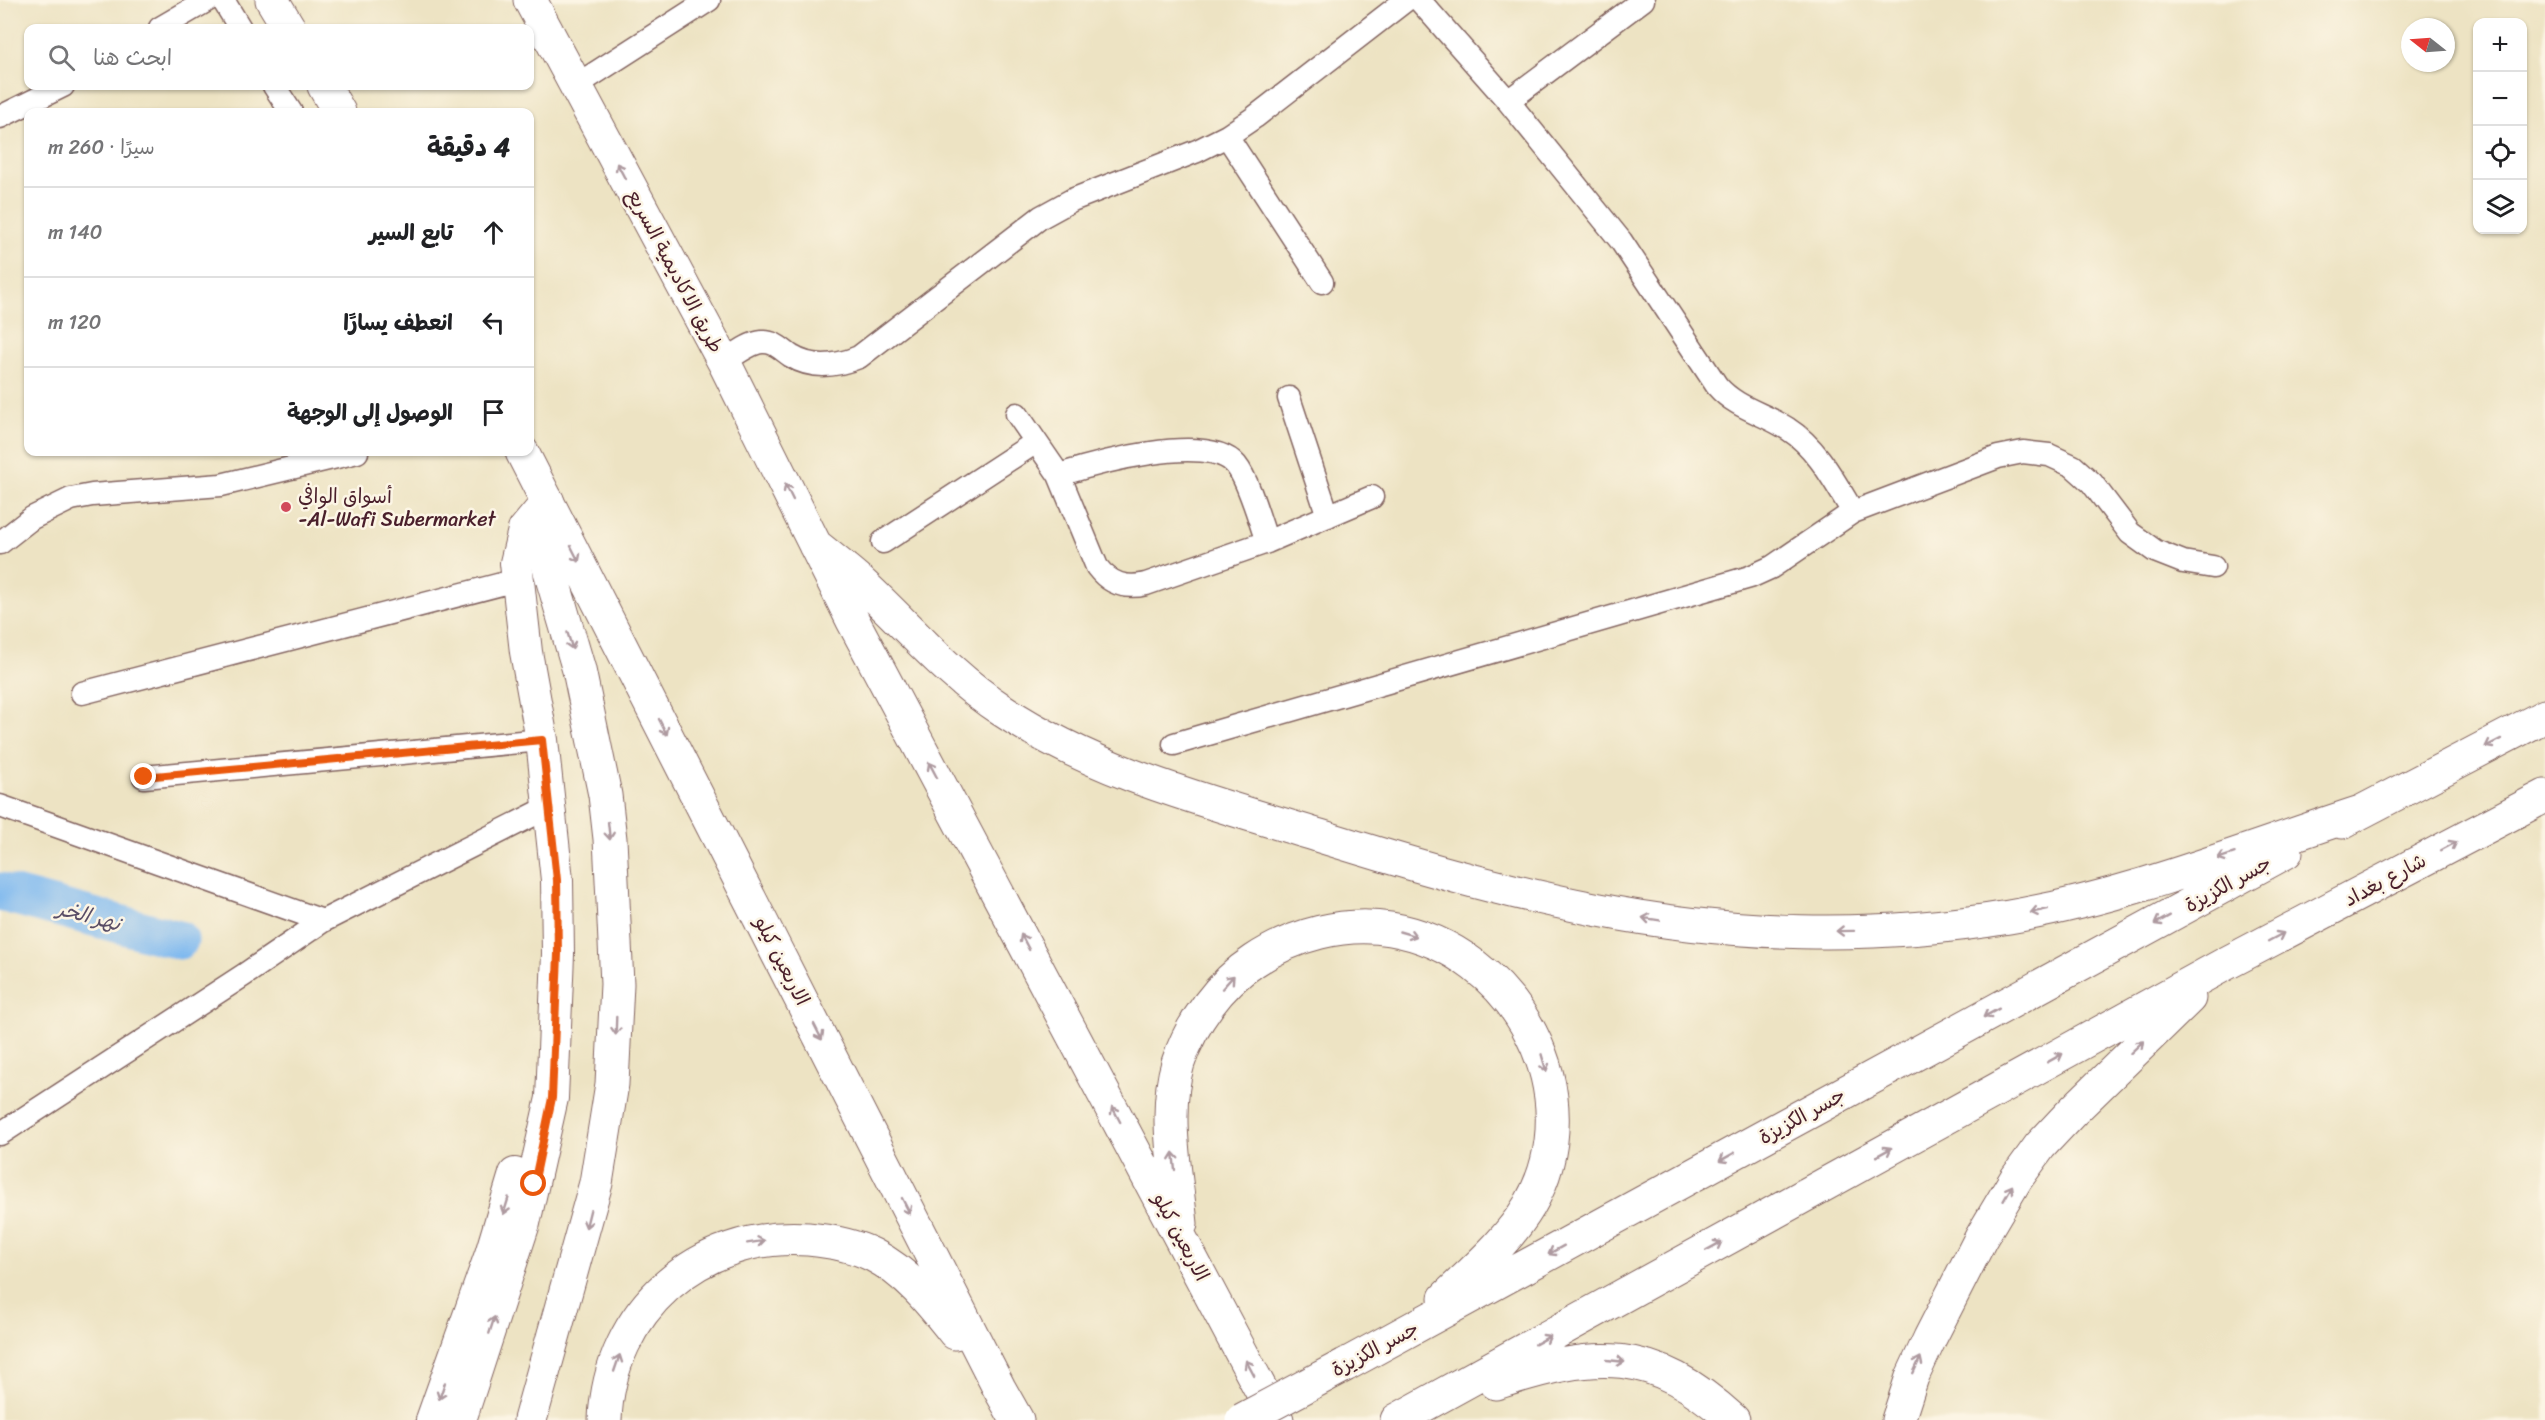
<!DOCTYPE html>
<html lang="ar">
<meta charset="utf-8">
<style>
:root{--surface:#fff;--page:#f2f2f2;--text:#202124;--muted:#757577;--line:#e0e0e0}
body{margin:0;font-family:Sriracha,"Playpen Sans Arabic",sans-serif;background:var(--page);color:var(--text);direction:rtl}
.controls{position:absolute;right:18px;top:18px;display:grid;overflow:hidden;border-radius:12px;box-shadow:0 2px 4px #0004}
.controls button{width:54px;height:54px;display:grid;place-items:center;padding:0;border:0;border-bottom:2px solid var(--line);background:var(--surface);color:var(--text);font:30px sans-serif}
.compass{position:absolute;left:2401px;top:18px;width:54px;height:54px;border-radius:50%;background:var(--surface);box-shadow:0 2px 4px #0004;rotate:287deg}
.stop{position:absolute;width:18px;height:18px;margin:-14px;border:4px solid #ea580c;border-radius:50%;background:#fff}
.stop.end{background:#ea580c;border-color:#fff;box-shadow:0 2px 6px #0008}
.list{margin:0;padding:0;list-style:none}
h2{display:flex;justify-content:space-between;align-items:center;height:78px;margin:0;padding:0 24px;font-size:26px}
h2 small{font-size:20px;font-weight:400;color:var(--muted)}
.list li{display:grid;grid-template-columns:39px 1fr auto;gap:18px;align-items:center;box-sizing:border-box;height:90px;padding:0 24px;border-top:2px solid var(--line)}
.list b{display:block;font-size:22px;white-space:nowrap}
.list em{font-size:20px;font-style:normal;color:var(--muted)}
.icon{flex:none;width:33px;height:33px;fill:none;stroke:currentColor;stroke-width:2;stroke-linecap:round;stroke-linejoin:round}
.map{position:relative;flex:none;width:2545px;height:1420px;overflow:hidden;direction:ltr}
.search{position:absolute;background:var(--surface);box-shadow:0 2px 4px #0004;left:24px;top:24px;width:510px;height:66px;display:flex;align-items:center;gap:15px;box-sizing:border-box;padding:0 21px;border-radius:12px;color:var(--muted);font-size:22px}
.panel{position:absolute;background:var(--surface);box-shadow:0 2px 4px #0004;left:24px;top:108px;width:510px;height:348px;border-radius:12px;direction:rtl}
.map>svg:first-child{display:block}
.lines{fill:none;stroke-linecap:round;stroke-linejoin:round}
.river{stroke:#7db8ef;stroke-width:39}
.street-casing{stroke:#836460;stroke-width:25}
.secondary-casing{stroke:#836460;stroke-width:34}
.highway-casing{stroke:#836460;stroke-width:35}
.street{stroke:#fff;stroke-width:22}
.secondary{stroke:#fff;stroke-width:32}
.highway{stroke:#fff;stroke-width:33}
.highway-bridge-casing{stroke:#836460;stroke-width:35;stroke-linecap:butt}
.highway-bridge{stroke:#fff;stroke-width:33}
.oneway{stroke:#ae9aa0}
.route{stroke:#ea580c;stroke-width:8}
.poi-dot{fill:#d1495b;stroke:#fcf5e5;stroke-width:2}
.labels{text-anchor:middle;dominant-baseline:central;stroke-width:5;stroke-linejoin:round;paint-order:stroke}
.street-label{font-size:20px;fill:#4a1f2b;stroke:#fcf5e5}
.poi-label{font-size:20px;fill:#4a1f2b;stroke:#fcf5e5;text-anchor:start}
.water-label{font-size:21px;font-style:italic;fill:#594d66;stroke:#fcf5e5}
</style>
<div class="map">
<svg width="2545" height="1420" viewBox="0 0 2545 1420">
<rect width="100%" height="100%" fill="#fcf5e5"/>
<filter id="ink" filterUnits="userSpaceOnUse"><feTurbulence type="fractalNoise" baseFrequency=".0167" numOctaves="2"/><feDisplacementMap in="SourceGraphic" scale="12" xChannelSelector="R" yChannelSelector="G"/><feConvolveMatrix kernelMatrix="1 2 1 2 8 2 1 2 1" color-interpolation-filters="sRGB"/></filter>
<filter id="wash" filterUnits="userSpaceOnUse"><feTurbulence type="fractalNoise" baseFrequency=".008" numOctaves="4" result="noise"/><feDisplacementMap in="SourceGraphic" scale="24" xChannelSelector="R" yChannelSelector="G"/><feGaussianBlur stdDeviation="1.35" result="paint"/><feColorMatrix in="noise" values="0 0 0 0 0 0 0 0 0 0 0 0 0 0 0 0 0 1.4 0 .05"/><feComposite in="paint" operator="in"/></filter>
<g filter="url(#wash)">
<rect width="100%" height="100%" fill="#ede3c3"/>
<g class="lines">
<path class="river" d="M0 892 179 940"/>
</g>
</g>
<g filter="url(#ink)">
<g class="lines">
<defs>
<path id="street" d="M223 0 240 28
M1419 0 1508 101 1621 241 1717 386C1737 409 1764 413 1788 429 1818 448 1835 483 1853 512
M160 28 208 0
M274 86 291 112
M575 86 709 0
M1508 101 1643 0
M0 117 63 86
M1227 136 1322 282
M724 362C735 355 749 343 762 342 774 341 781 349 791 356 812 369 837 366 859 357L1041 217 1072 200 1197 151 1227 136 1255 117 1406 0
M1289 398 1328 516
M1017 414 1059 475 1097 567C1110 584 1126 589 1146 584L1267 542 1372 497
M1059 475C1094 464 1208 431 1236 465 1249 481 1260 522 1267 542
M883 542 1036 442
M0 543 32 518 71 499 92 495 221 485 357 452
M82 693 517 580
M1174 744 1750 577 1772 567 1853 512 1998 457 2023 452 2049 455 2073 466 2092 483 2130 533 2155 551 2183 562 2213 567
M144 777 542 740
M0 806 323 921
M0 1134 244 975 323 921 551 806"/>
<path id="secondary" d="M432 1420 491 1254 515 1174
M460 1420 524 1223 552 1098 558 954 557 880 542 740 526 652 516 563 524 530 548 501"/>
<path id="highway" d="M272 0 289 28
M530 0 724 362 852 619 1277 1420
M324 86 339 112
M522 452 999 1388 1017 1420
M815 545C830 557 845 569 860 582 907 625 948 675 1002 710 1098 774 1211 802 1320 836 1410 864 1501 891 1594 909 1729 936 1873 940 2009 917 2128 897 2247 849 2361 812
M2342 822 2545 716
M1181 1224C1176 1172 1163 1113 1178 1063 1191 1023 1220 983 1254 961 1293 935 1344 921 1391 929 1515 950 1594 1094 1529 1206 1508 1241 1475 1269 1445 1298
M1345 1365 2286 852
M1496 1383C1596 1350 1652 1346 1733 1420
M530 1420 596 1183 612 1084 617 984 610 839 605 795 579 670 548 564V506
M605 1420C609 1311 699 1231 808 1239 830 1241 853 1245 873 1255 907 1272 932 1304 955 1333
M1397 1420 2225 964 2545 796
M1898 1420 1912 1377 1930 1338 1981 1238 2016 1179 2040 1146 2072 1112 2189 998"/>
</defs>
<use href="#street" class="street-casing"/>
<use href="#secondary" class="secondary-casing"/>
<use href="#highway" class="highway-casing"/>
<use href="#street" class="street"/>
<use href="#secondary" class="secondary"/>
<use href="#highway" class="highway"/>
<defs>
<path id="highway-bridge" d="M1242 1420 1345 1365"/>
</defs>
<use href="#highway-bridge" class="highway-bridge-casing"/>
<use href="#highway-bridge" class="highway-bridge"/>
</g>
<defs><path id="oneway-shaft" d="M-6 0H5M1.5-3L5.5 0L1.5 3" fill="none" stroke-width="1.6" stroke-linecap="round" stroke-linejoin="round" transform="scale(1.5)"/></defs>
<g class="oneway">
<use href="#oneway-shaft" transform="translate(621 171) rotate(-118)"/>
<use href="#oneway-shaft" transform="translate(789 492) rotate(-116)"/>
<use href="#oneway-shaft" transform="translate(575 554) rotate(63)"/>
<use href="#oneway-shaft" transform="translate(570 641) rotate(73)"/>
<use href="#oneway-shaft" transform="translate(663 727) rotate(63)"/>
<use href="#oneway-shaft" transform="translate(2493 743) rotate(153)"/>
<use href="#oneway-shaft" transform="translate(933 770) rotate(-118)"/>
<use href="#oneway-shaft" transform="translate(609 831) rotate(84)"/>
<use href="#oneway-shaft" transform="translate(2449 846) rotate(-28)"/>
<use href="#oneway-shaft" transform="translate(2226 856) rotate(162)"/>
<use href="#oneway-shaft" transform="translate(2039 911) rotate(168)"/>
<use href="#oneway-shaft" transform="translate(1651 919) rotate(-171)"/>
<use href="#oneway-shaft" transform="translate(2162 920) rotate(151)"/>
<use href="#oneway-shaft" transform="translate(1845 931) rotate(179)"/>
<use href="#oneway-shaft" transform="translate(1408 934) rotate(16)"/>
<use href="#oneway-shaft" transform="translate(2276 937) rotate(-28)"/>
<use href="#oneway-shaft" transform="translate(1025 942) rotate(-118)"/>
<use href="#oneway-shaft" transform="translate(1228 982) rotate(-48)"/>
<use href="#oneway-shaft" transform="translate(1991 1013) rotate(151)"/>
<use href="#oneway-shaft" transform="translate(616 1026) rotate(92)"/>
<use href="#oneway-shaft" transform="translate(818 1032) rotate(63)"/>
<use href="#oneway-shaft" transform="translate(2137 1047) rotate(-43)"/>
<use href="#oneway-shaft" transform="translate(2055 1058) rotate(-29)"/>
<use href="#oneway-shaft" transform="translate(1544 1063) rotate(74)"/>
<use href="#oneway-shaft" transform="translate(1116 1114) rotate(-118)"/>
<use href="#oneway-shaft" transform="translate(1884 1152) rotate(-29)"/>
<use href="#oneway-shaft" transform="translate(1727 1157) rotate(151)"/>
<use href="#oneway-shaft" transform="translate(1174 1161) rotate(-96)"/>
<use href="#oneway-shaft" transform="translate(2008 1193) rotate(-60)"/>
<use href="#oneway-shaft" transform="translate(506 1206) rotate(107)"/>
<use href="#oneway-shaft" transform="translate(906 1206) rotate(63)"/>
<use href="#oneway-shaft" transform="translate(588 1219) rotate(104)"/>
<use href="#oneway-shaft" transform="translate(756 1242) rotate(-9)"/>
<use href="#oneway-shaft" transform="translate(1714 1246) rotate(-29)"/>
<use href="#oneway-shaft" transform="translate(1556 1250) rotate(151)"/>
<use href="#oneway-shaft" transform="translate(492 1325) rotate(-72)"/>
<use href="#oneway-shaft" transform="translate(1543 1340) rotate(-29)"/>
<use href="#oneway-shaft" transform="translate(1616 1361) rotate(6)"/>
<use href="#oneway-shaft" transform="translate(617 1363) rotate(-71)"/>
<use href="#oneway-shaft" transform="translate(1917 1365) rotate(-65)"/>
<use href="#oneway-shaft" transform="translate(1250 1368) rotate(-118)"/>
<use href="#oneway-shaft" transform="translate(442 1391) rotate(109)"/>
</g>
</g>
<g class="lines" filter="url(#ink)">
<path class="route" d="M144 777 542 740 557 880 558 954 552 1098 534 1184"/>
</g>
<circle class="poi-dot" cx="286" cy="507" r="6"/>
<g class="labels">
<g class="street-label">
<text transform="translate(675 271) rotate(62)">طريق الاكاديمية السريع</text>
<text transform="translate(2385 880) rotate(-28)">شارع بغداد</text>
<text transform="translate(2228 884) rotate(-29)">جسر الكزيزة</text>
<text transform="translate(782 961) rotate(63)">الاربعين كيلو</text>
<text transform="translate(1802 1116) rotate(-29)">جسر الكزيزة</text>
<text transform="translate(1181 1237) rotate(62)">الاربعين كيلو</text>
<text transform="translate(1375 1349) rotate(-28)">جسر الكزيزة</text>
</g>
<g class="poi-label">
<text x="298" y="496">أسواق الوافي<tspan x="298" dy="23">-Al-Wafi Subermarket</tspan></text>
</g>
<g class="water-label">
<text transform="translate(89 916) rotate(15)">نهر الخر</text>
</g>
</g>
</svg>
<div class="controls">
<button>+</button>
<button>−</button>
<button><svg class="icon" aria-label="locate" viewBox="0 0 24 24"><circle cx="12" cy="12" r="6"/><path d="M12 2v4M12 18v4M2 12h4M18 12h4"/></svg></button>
<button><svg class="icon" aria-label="layers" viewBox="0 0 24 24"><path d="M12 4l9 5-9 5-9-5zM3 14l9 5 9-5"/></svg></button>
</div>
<svg class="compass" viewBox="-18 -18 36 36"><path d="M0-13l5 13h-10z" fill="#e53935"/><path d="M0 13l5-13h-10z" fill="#757577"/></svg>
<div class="stop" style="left:534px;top:1184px"></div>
<div class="stop end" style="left:144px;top:777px"></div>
<div class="search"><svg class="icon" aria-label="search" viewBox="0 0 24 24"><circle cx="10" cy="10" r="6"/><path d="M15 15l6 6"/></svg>ابحث هنا</div>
<section class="panel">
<h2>4 دقيقة<small>سيرًا · 260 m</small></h2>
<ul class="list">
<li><svg class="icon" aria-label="ahead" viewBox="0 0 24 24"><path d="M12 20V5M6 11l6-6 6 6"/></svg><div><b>تابع السير</b></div><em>140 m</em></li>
<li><svg class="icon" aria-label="left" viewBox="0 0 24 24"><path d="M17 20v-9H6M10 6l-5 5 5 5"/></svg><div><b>انعطف يسارًا</b></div><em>120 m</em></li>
<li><svg class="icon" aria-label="arrive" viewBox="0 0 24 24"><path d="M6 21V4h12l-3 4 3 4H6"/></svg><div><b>الوصول إلى الوجهة</b></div></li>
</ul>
</section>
</div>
